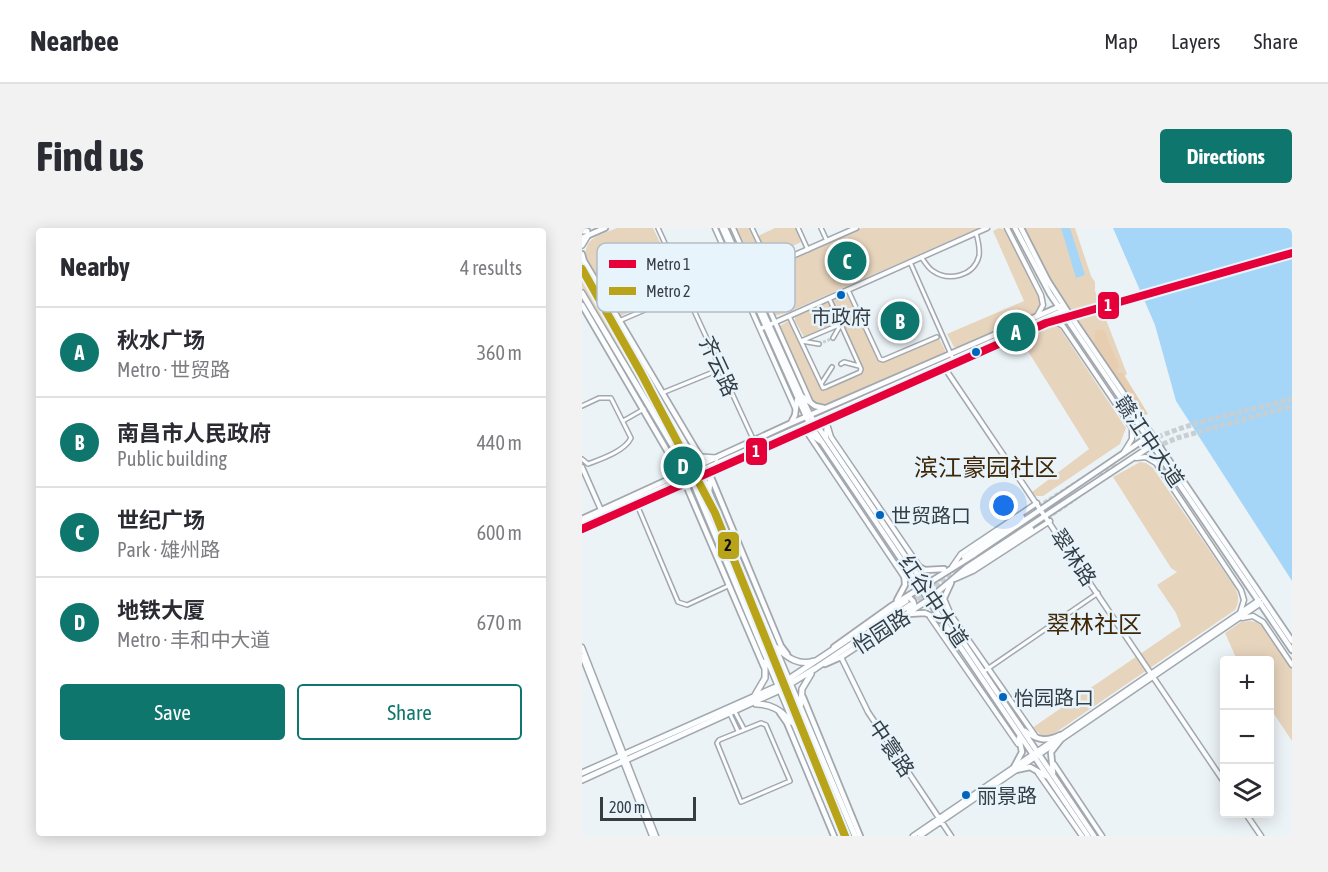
<!DOCTYPE html>
<meta charset="utf-8">
<style>
:root{--surface:#fff;--page:#f2f2f3;--text:#2b2b33;--muted:#7c7c81;--line:#e1e1e2;--accent:#0f766e}
body{margin:0;font-family:"Asap Condensed","Noto Sans SC",sans-serif;background:var(--page);color:var(--text)}
.controls{position:absolute;right:18px;bottom:18px;display:grid;overflow:hidden;border-radius:6px;box-shadow:0 3px 15px #0003}
.controls button{width:54px;height:54px;display:grid;place-items:center;padding:0;border:0;border-bottom:2px solid var(--line);background:var(--surface);color:var(--text);font:30px sans-serif}
.scale{position:absolute;left:18px;bottom:15px;width:96px;box-sizing:border-box;padding-left:6px;border:3px solid #363e44;border-top:0;font-size:16px;line-height:21px;white-space:nowrap;color:#363e44;-webkit-text-stroke:4px #e8f4fc;paint-order:stroke}
.you{position:absolute;left:422px;top:278px;width:21px;height:21px;margin:-15px;border:4px solid #fff;border-radius:50%;background:#1a73e8;box-shadow:0 0 0 9px #1a73e833}
.badge{display:grid;place-items:center;width:39px;height:39px;border-radius:50%;background:var(--accent);color:#fff;font-size:20px;font-weight:700}
.pin{position:absolute;translate:-50% -50%;border:3px solid #fff;box-shadow:0 2px 6px #0006}
.list{margin:0;padding:0;list-style:none}
h2{display:flex;justify-content:space-between;align-items:center;height:78px;margin:0;padding:0 24px;font-size:26px}
h2 small{font-size:20px;font-weight:400;color:var(--muted)}
.list li{display:grid;grid-template-columns:39px 1fr auto;gap:18px;align-items:center;box-sizing:border-box;height:90px;padding:0 24px;border-top:2px solid var(--line)}
.list b{display:block;font-size:22px;white-space:nowrap}
.list p{margin:0;font-size:20px;white-space:nowrap;color:var(--muted)}
.list em{font-size:20px;font-style:normal;color:var(--muted)}
.actions{display:flex;gap:12px;padding:18px 24px}
.actions a{flex:1;padding:14px 0;border:2px solid var(--accent);border-radius:6px;text-align:center;font-size:21px;color:var(--accent)}
.actions .main{background:var(--accent);color:#fff}
.icon{flex:none;width:33px;height:33px;fill:none;stroke:currentColor;stroke-width:2;stroke-linecap:round;stroke-linejoin:round}
.map{position:relative;flex:none;width:710px;height:608px;overflow:hidden;border-radius:6px}
header{display:flex;align-items:center;gap:36px;box-sizing:border-box;height:84px;padding:0 30px;background:var(--surface);border-bottom:2px solid var(--line)}
header strong{font-size:28px}
nav{display:flex;gap:33px;margin-inline-start:auto;font-size:21px}
.intro{display:flex;align-items:center;justify-content:space-between;box-sizing:border-box;height:144px;padding:0 36px}
h1{margin:0;font-size:42px}
.button{padding:15px 27px;border-radius:6px;background:var(--accent);color:#fff;font-size:21px;font-weight:700}
main{display:flex;gap:36px;padding:0 36px}
aside{flex:1;background:var(--surface);border-radius:6px;box-shadow:0 3px 15px #0003}
.map>svg:first-child{display:block}
.green{fill:#e7d4bd}
.forest{fill:#e8ceb1}
.water{fill:#a5d6f8}
.lines{fill:none;stroke-linecap:round;stroke-linejoin:round}
.minor-tunnel{stroke:#c8cfd3;stroke-width:3;stroke-dasharray:3 1.5;stroke-linecap:butt}
.secondary-tunnel{stroke:#c8cfd3;stroke-width:4.5;stroke-dasharray:4.5 2;stroke-linecap:butt}
.primary-tunnel{stroke:#c8cfd3;stroke-width:5;stroke-dasharray:5 2.5;stroke-linecap:butt}
.minor-casing{stroke:#a2a8ad;stroke-width:6}
.tertiary-casing{stroke:#a2a8ad;stroke-width:7}
.secondary-casing{stroke:#a2a8ad;stroke-width:8}
.primary-casing{stroke:#a2a8ad;stroke-width:8}
.minor{stroke:#fcfdfe;stroke-width:3}
.tertiary{stroke:#fcfdfe;stroke-width:4}
.secondary{stroke:#fcfdfe;stroke-width:4.5}
.primary{stroke:#fcfdfe;stroke-width:5}
.metro-1-casing{stroke:#e8f4fc;stroke-width:12}
.metro-2-casing{stroke:#e8f4fc;stroke-width:12}
.metro-1{stroke:#e60039;stroke-width:8}
.metro-2{stroke:#b9a318;stroke-width:8}
.bus-dot{fill:#0065bd;stroke:#e8f4fc;stroke-width:2}
.labels{text-anchor:middle;dominant-baseline:central;stroke-width:5;stroke-linejoin:round;paint-order:stroke}
.bus-label{font-size:20px;fill:#363e44;stroke:#e8f4fc;text-anchor:start}
.street-label{font-size:21px;fill:#363e44;stroke:#e8f4fc}
.quarter-label{font-size:24px;fill:#412705;stroke:#e8f4fc}
.key{fill:#e8f4fc;stroke:#b3bdc5;stroke-width:1.5}
.key-label{font-size:16px;fill:#363e44}
.line-badge{stroke:#e8f4fc;stroke-width:2}
.badge-label{font-size:16px;text-anchor:middle;font-weight:bold;fill:#fff}
.pale-badge-label{font-size:16px;text-anchor:middle;font-weight:bold;fill:#111}
</style>
<header>
<strong>Nearbee</strong>
<nav><a>Map</a><a>Layers</a><a>Share</a></nav>
</header>
<div class="intro"><h1>Find us</h1><a class="button">Directions</a></div>
<main>
<aside>
<h2>Nearby<small>4 results</small></h2>
<ul class="list">
<li><span class="badge">A</span><div><b>秋水广场</b><p>Metro · 世贸路</p></div><em>360 m</em></li>
<li><span class="badge">B</span><div><b>南昌市人民政府</b><p>Public building</p></div><em>440 m</em></li>
<li><span class="badge">C</span><div><b>世纪广场</b><p>Park · 雄州路</p></div><em>600 m</em></li>
<li><span class="badge">D</span><div><b>地铁大厦</b><p>Metro · 丰和中大道</p></div><em>670 m</em></li>
</ul>
<div class="actions"><a class="main">Save</a><a>Share</a></div>
</aside>
<div class="map">
<svg width="710" height="608" viewBox="0 0 710 608">
<rect width="100%" height="100%" fill="#ecf3f7"/>
<path class="green" d="M35 0H71L100 60 39 88 4 30C1 9 19 7 35 0Z
M152 0H167L182 32 169 38Z
M193 0H213L219 14 186 30 176 8Z
M280 0H397L204 85 192 88 174 51 178 45Z
M417 0 424 2 458 69 459 73 454 86 376 119H372L365 106 442 73 411 3Z
M441 0H493L509 48 513 54V63L545 146 537 153 472 59Z
M0 46 103 223 98 226 0 59Z
M265 66 267 68 296 133 299 134 357 110 363 122V125L245 178H239L229 173 196 99 206 93 209 96 239 161 242 162 281 144V140L251 74 253 71Z
M244 75 248 76 256 94 222 109 213 93V89Z
M472 96 477 99 544 200 538 216 461 268H454L450 264 507 221 439 112Z
M558 234 564 235 571 240 652 358C657 367 658 373 653 382L470 507 463 510 450 500 599 398 594 385 575 357 595 344 589 340 531 249Z
M122 263 124 264 189 419 184 422 118 266Z
M669 393 675 394 681 399 710 442V513L688 480V433L655 432 643 405 659 394Z
M217 493H220L268 608H262L215 495Z"/>
<path class="forest" d="M513 102H522L537 138 534 145H541L566 186 560 188 511 114 513 110Z"/>
<path class="water" d="M479 0H488L503 47 494 50Z
M531 0H710V353L594 173 573 97Z"/>
<g class="lines">
<path class="minor-tunnel" d="M237 116 251 110"/>
<path class="secondary-tunnel" d="M440 289 510 245
M449 301 494 270"/>
<path class="primary-tunnel" d="M574 219 595 210 710 178
M549 222C596 195 658 185 710 171
M518 249 536 237
M325 373 360 349
M329 376 381 340"/>
<defs>
<path id="minor" d="M170 0 188 38
M216 0 226 22
M239 0 245 13
M339 29C343 34 346 40 351 43 367 54 392 48 397 28 398 20 396 12 394 5
M328 34 371 131
M266 62 298 131 301 132 355 109
M103 63 172 213
M207 88 241 160 244 159 278 144 279 141 247 70
M37 93 102 65 104 61 76 0
M237 116 219 113 259 96 251 110
M259 136 262 134 277 138
M239 156 250 139
M80 165 139 141
M0 178 17 170H29L49 210C43 223 19 231 6 236L0 231
M41 193 62 181
M53 272 96 374 105 377 146 358
M401 444 516 365
M153 484 162 501
M148 486 156 503
M179 495 184 497 208 553 159 574 135 515 137 512Z"/>
<path id="tertiary" d="M133 0 213 180
M151 0 228 173
M425 0 459 67 461 77 455 88
M156 52 274 0
M460 93H473L481 98 550 200V211L542 224
M178 101 405 0
M360 136 642 554
M246 199 249 209 337 338
M226 206 322 349
M554 230 564 229 574 235 659 362 662 372 658 385
M0 239 19 282
M370 339 379 326 455 275
M373 351 391 343 468 293
M363 373 369 387 454 509
M348 389 436 516
M660 390 671 388 681 394 710 437
M0 419 74 608
M0 428 70 608
M259 429 286 484 369 608
M472 536 520 608
M456 545 500 608
M664 586 679 608
M331 608 677 372
M338 608 679 375"/>
<path id="secondary" d="M140 0 227 195 506 608
M143 0 228 187 512 608
M433 0 468 66 710 422
M439 0 466 53 484 81 710 413
M0 10 23 0
M0 26 2 33 116 225
M0 77 101 250 182 439
M221 169 233 178 242 180
M209 195 213 187 215 172
M214 202 224 203 238 213
M244 211 245 195 250 185
M129 249 199 418 205 426
M0 291 205 197 481 77
M0 295 484 81
M382 329 440 289
M328 334 343 342 362 341
M380 346 449 301
M322 371 327 369 331 373 332 376 327 382
M315 372 323 357 322 341
M326 386 343 385 358 392
M363 387 362 370 369 355
M252 419 308 379 393 326 567 208
M243 436 259 429 346 372 384 340 572 216
M221 469 278 608
M198 485 205 495 252 608
M443 503C455 512 464 514 478 507
M432 539 440 524 437 510
M434 542 448 539 464 548
M471 545 469 524 480 510"/>
<path id="primary" d="M0 3H5
M0 17 6 7
M0 41 116 238 273 608
M0 65 108 247 259 608
M108 221 120 229 134 230
M127 262 129 244 135 235
M195 420C206 430 217 438 232 433
M173 467 183 450V434
M174 476C189 476 199 482 209 494
M219 476 220 461 229 446
M0 545 196 458 324 373
M0 552 198 462 234 440 328 377"/>
</defs>
<use href="#minor" class="minor-casing"/>
<use href="#tertiary" class="tertiary-casing"/>
<use href="#secondary" class="secondary-casing"/>
<use href="#primary" class="primary-casing"/>
<use href="#minor" class="minor"/>
<use href="#tertiary" class="tertiary"/>
<use href="#secondary" class="secondary"/>
<use href="#primary" class="primary"/>
<defs>
<path id="metro-1" d="M0 301 464 95 710 25"/>
<path id="metro-2" d="M0 41 59 145 133 285 263 608"/>
</defs>
<use href="#metro-1" class="metro-1-casing"/>
<use href="#metro-2" class="metro-2-casing"/>
<use href="#metro-1" class="metro-1"/>
<use href="#metro-2" class="metro-2"/>
</g>
<g class="bus-dot">
<circle cx="259" cy="67" r="5"/>
<circle cx="394" cy="124" r="5"/>
<circle cx="298" cy="287" r="5"/>
<circle cx="421" cy="469" r="5"/>
<circle cx="384" cy="567" r="5"/>
</g>
<g class="labels">
<g class="bus-label">
<text x="259" y="88" text-anchor="middle">市政府</text>
<text x="309" y="287">世贸路口</text>
<text x="432" y="469">怡园路口</text>
<text x="395" y="567">丽景路</text>
</g>
<g class="street-label">
<text transform="translate(137 138) rotate(65)">齐云路</text>
<text transform="translate(568 213) rotate(56)">赣江中大道</text>
<text transform="translate(492 329) rotate(56)">翠林路</text>
<text transform="translate(352 373) rotate(56)">红谷中大道</text>
<text transform="translate(299 403) rotate(-33)">怡园路</text>
<text transform="translate(310 520) rotate(56)">中寰路</text>
</g>
<g class="quarter-label">
<text x="404" y="239">滨江豪园社区</text>
<text x="512" y="396">翠林社区</text>
</g>
</g>
<rect x="15" y="15" width="198" height="69" rx="9" class="key"/>
<rect x="27" y="32" width="27" height="8" fill="#e60039"/>
<rect x="27" y="59" width="27" height="8" fill="#b9a318"/>
<g class="key-label">
<text x="64" y="42">Metro 1</text>
<text x="64" y="69">Metro 2</text>
</g>
<g class="line-badge">
<rect x="515" y="63" width="23" height="29" rx="6" fill="#e60039"/>
<rect x="163" y="209" width="23" height="29" rx="6" fill="#e60039"/>
<rect x="135" y="303" width="23" height="29" rx="6" fill="#b9a318"/>
</g>
<g class="badge-label">
<text x="526" y="83">1</text>
<text x="174" y="229">1</text>
</g>
<g class="pale-badge-label">
<text x="146" y="323">2</text>
</g>
</svg>
<div class="controls">
<button>+</button>
<button>−</button>
<button><svg class="icon" aria-label="layers" viewBox="0 0 24 24"><path d="M12 4l9 5-9 5-9-5zM3 14l9 5 9-5"/></svg></button>
</div>
<div class="scale">200 m</div>
<div class="you"></div>
<div class="pin badge" style="left:434px;top:104px">A</div>
<div class="pin badge" style="left:318px;top:93px">B</div>
<div class="pin badge" style="left:265px;top:33px">C</div>
<div class="pin badge" style="left:101px;top:238px">D</div>
</div>
</main>
